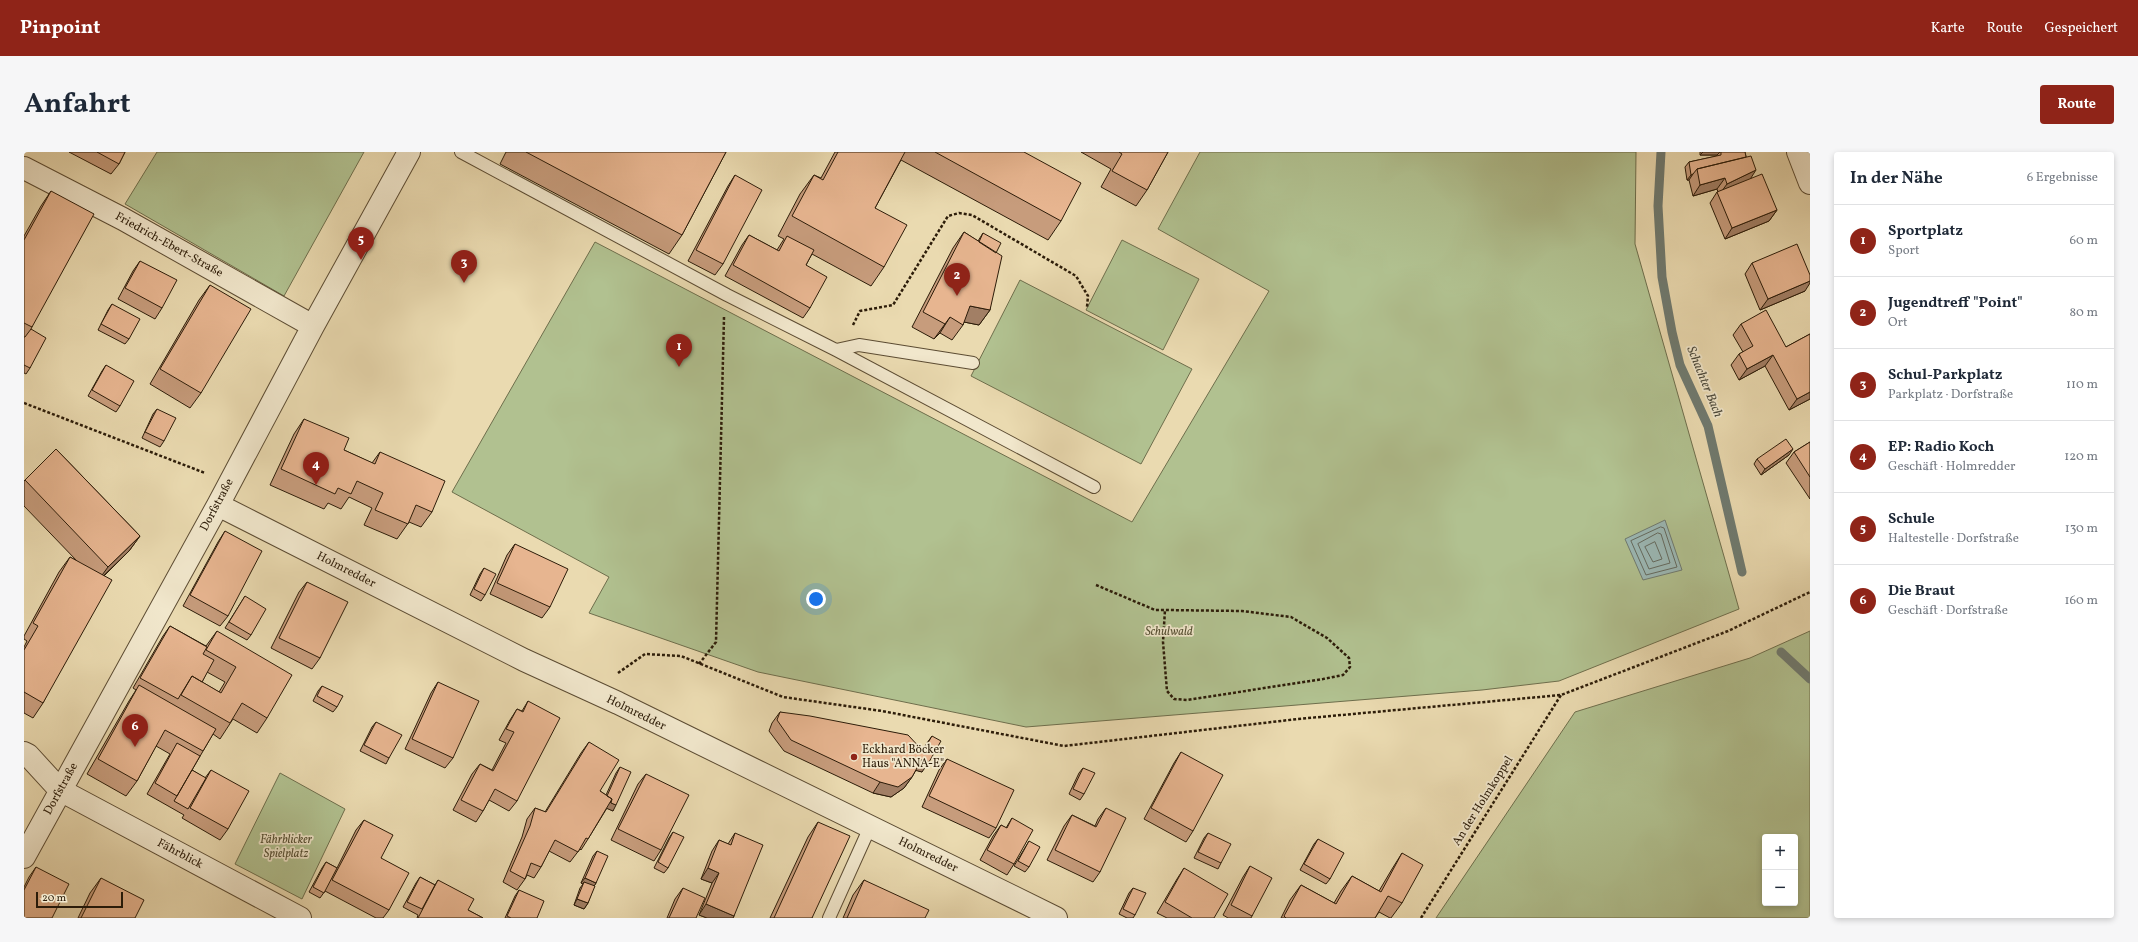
<!DOCTYPE html>
<html lang="de">
<meta charset="utf-8">
<style>
:root{--surface:#fff;--page:#f6f6f7;--text:#1f2937;--muted:#747a83;--line:#e0e1e3;--accent:#8f2418}
body{margin:0;font-family:Vollkorn,serif;background:var(--page);color:var(--text)}
.controls{position:absolute;right:12px;bottom:12px;display:grid;overflow:hidden;border-radius:4px;box-shadow:0 2px 6px #0003}
.controls button{width:36px;height:36px;display:grid;place-items:center;padding:0;border:0;border-bottom:1px solid var(--line);background:var(--surface);color:var(--text);font:20px sans-serif}
.scale{position:absolute;left:12px;bottom:10px;width:87px;box-sizing:border-box;padding-left:4px;border:2px solid #2c1c09;border-top:0;font-size:11px;line-height:14px;white-space:nowrap;color:#2c1c09;-webkit-text-stroke:3px #f1e7cc;paint-order:stroke}
.you{position:absolute;left:792px;top:447px;width:14px;height:14px;margin:-10px;border:3px solid #fff;border-radius:50%;background:#1a73e8;box-shadow:0 0 0 6px #1a73e833}
.badge{display:grid;place-items:center;width:26px;height:26px;border-radius:50%;background:var(--accent);color:#fff;font-size:13px;font-weight:700}
.pin{position:absolute;translate:-50% -33px;filter:drop-shadow(0 1px 2px #0008)}
.pin::after{content:'';position:absolute;top:21px;width:14px;height:12px;background:inherit;clip-path:polygon(0 0,100% 0,50% 100%)}
.list{margin:0;padding:0;list-style:none}
h2{display:flex;justify-content:space-between;align-items:center;height:52px;margin:0;padding:0 16px;font-size:17px}
h2 small{font-size:13px;font-weight:400;color:var(--muted)}
.list li{display:grid;grid-template-columns:26px 1fr auto;gap:12px;align-items:center;box-sizing:border-box;height:72px;padding:0 16px;border-top:1px solid var(--line)}
.list b{display:block;font-size:15px;white-space:nowrap}
.list p{margin:0;font-size:13px;white-space:nowrap;color:var(--muted)}
.list em{font-size:13px;font-style:normal;color:var(--muted)}
.map{position:relative;flex:none;width:1786px;height:766px;overflow:hidden;border-radius:4px}
header{display:flex;align-items:center;gap:24px;box-sizing:border-box;height:56px;padding:0 20px;background:var(--accent);color:#fff}
header strong{font-size:19px}
nav{display:flex;gap:22px;margin-inline-start:auto;font-size:14px}
.intro{display:flex;align-items:center;justify-content:space-between;box-sizing:border-box;height:96px;padding:0 24px}
h1{margin:0;font-size:28px}
.button{padding:10px 18px;border-radius:4px;background:var(--accent);color:#fff;font-size:14px;font-weight:700}
main{display:flex;gap:24px;padding:0 24px}
aside{flex:1;background:var(--surface);border-radius:4px;box-shadow:0 2px 6px #0003}
.map>svg:first-child{display:block}
.green{fill:#b1c190;stroke:#6e6e4c;fill-rule:evenodd}
.water{fill:#9bb8b5;stroke:#6f7a70}
.lines{fill:none;stroke-linecap:round;stroke-linejoin:round}
.shore{stroke:#646a5f;stroke-width:1}
.stream{stroke:#6f7a70;stroke-width:9}
.service-casing{stroke:#5c4c33;stroke-width:14}
.minor-casing{stroke:#5c4c33;stroke-width:24}
.path{stroke:#2c1c09;stroke-width:2.5;stroke-dasharray:3 2;stroke-linecap:butt}
.service{stroke:#f1e7cc;stroke-width:12}
.minor{stroke:#f1e7cc;stroke-width:22}
.wall{fill:#c79c7c;stroke:#2c1c09;fill-rule:evenodd}
.shaded-wall{fill:#a27f65;stroke:#2c1c09}
.building{fill:#e7b590;stroke:#2c1c09}
.poi-dot{fill:#8f2418;stroke:#f1e7cc;stroke-width:1.5}
.labels{text-anchor:middle;dominant-baseline:central;stroke-width:3.5;stroke-linejoin:round;paint-order:stroke}
.street-label{font-size:12px;fill:#2c1c09;stroke:#f1e7cc}
.park-label{font-size:12px;font-style:italic;fill:#544e32;stroke:#f1e7cc}
.poi-label{font-size:12px;fill:#2c1c09;stroke:#f1e7cc;text-anchor:start}
.water-label{font-size:13px;font-style:italic;fill:#4d4b3d;stroke:#f1e7cc}
</style>
<header>
<strong>Pinpoint</strong>
<nav><a>Karte</a><a>Route</a><a>Gespeichert</a></nav>
</header>
<div class="intro"><h1>Anfahrt</h1><a class="button">Route</a></div>
<main>
<div class="map">
<svg width="1786" height="766" viewBox="0 0 1786 766">
<rect width="100%" height="100%" fill="#eadab0"/>
<filter id="stains"><feTurbulence type="fractalNoise" baseFrequency=".005" numOctaves="4"/><feColorMatrix values="0 0 0 0 .2 0 0 0 0 .09 0 0 0 0 .02 0 0 0 .5 -.17"/></filter>
<radialGradient id="worn" r=".72"><stop offset=".6" stop-color="#630" stop-opacity="0"/><stop offset="1" stop-color="#630" stop-opacity=".3"/></radialGradient>
<path class="green" d="M133 0H340L260 144 101 52Z
M1176 0H1612L1611 92 1715 457 1535 529 1458 538 1002 575 734 520 565 461 585 425 428 340 571 90 1108 370 1245 139 1134 77Z
M1098 88 1175 127 1139 198 1062 158Z
M996 128 1168 217 1117 312 947 224Z
M1786 479V766H1412L1551 560 1726 506ZM1741 685H1771V751H1741Z
M256 621 321 657 278 747 211 712Z"/>
<path class="water" d="M1641 368 1658 418 1619 428 1601 387Z"/>
<g class="lines">
<path class="shore" d="M1637 375 1640 376 1653 415 1622 423 1607 389Z
M1634 381 1637 382 1646 411 1625 417 1614 392Z
M1631 390 1638 407 1629 410 1621 395Z"/>
<path class="stream" d="M1637 0 1634 54 1638 125 1648 180 1656 213 1684 274 1718 420
M1757 500 1786 527"/>
<defs>
<path id="service" d="M437 0 703 143 812 198 1070 335
M812 198 835 193 949 211
M805 766 846 675"/>
<path id="minor" d="M1774 0 1786 31
M0 16 99 67 289 174
M194 353 500 508 594 551 1032 766
M0 601 4 603 36 638 276 766
M0 705 194 353 289 174 385 0"/>
</defs>
<use href="#service" class="service-casing"/>
<use href="#minor" class="minor-casing"/>
<path class="path" d="M829 173 836 159 869 153 924 64 935 61 948 63 1052 124 1064 144 1063 155
M0 251 181 321
M1072 433 1131 458H1141L1218 459 1267 465 1303 486 1325 506 1326 515 1319 523 1299 527 1163 548 1150 547 1143 539 1139 490 1141 458
M675 512 692 490 700 165
M594 521 621 502 657 504 759 545 858 559 1040 594 1274 567 1537 543 1704 479 1786 440
M1397 766 1537 543"/>
<use href="#service" class="service"/>
<use href="#minor" class="minor"/>
</g>
<path class="wall" d="M45 0H101L95 12 87 22Z
M482 0H702L658 83 645 102 476 12Z
M811 0H1000L1037 69 1024 88 877 8 851 56 860 115 847 134 788 102 782 113 786 156 779 166 701 124 718 93 725 83 753 98 760 87 754 84 776 42 790 23 797 26Z
M1057 0H1144L1123 38 1112 54 1077 35 1087 17Z
M1676 0H1721L1727 26 1753 58 1745 69 1701 87 1686 51 1693 40H1694L1693 37 1669 44 1665 28H1663L1661 15 1665 10 1693 4V3H1676Z
M711 23 699 112 691 123 664 109 704 34Z
M27 39 8 175 7 177 6 216 2 222 0 221V84L17 54Z
M940 80 954 89 959 81 972 101 966 158 955 173 940 170 939 173 928 188 916 181 910 187 888 175 929 96Z
M116 109 138 156 131 167 94 147 109 119Z
M1728 111 1781 139 1736 158 1721 122Z
M186 133 177 241 166 256 126 232 175 148Z
M88 152 105 187 101 192 74 178 84 158Z
M1717 172 1762 195 1786 182V247L1765 258 1741 214 1715 228 1707 213 1715 202 1719 200 1709 183Z
M82 213 96 254 92 260 64 244 78 219Z
M133 257 140 289 136 295 118 286 129 262Z
M280 267 320 298 348 311 356 300 408 360 397 375 385 370 373 387 340 373 348 356 325 345 317 357 304 351 300 357 246 333 270 282Z
M1786 290V347L1762 311 1770 300Z
M32 297 116 384 105 399 80 424 19 551 9 566 0 561V495L3 489 0 487V484L35 420 46 405 53 409 0 354V329Z
M1765 303 1737 323 1730 312 1733 307Z
M201 379 204 464 196 474 159 454 194 390Z
M491 392 526 455 518 466 466 442 483 403Z
M460 416 461 443 457 449 446 443 456 422Z
M283 430 296 506 288 517 247 496 275 440Z
M221 444 227 483 223 488 201 476Z
M146 474 182 494 193 479 243 566 233 581 209 567 196 587 189 582 168 618 181 626 187 618 204 677 196 688 158 666 160 663 123 642 146 602 132 594 113 629 102 644 63 622 105 549 112 538 109 536 139 484ZM183 520 201 530 195 540 178 530Z
M414 530 429 606 421 616 381 597 407 541Z
M298 534 313 555 309 560 289 549 294 539Z
M504 549 493 649 485 659 465 648 459 659 452 670 429 658 448 622 456 612 468 618 482 591 475 588 486 568 493 557 498 559Z
M756 560 898 598 908 584 898 620 892 618 888 625 880 636 867 645 849 641 760 599 745 579 748 571Z
M352 570 365 606 362 612 336 599 348 575Z
M565 590 576 639 582 643 592 621 596 615 589 659 583 656 564 687 557 698 556 697 546 710 525 699 517 715 510 726 503 723 501 727 493 738 479 730 498 685 503 667 511 656 521 660 557 601Z
M1157 600 1169 679 1162 690 1120 667 1150 611Z
M923 607 972 676 965 686 898 655 915 618Z
M1059 616 1060 642 1056 648 1045 642 1055 621Z
M622 622 637 698 630 709 587 688 614 632Z
M1082 656 1076 720 1069 730 1023 708 1040 674 1048 663 1071 674 1074 667Z
M988 666 990 712 983 723 956 708 969 684 977 673 982 676Z
M340 668 357 706 365 758 359 766H352L301 739 296 746 285 740 298 716 302 710 313 716 332 678Z
M794 670 788 766H746L784 685Z
M649 680 644 716 640 721 630 716 645 686Z
M711 681 710 764 709 766H683L675 763 688 731 677 727 688 699 695 688 704 692Z
M1184 681 1197 711 1194 717 1170 706 1180 686Z
M1294 687 1306 727 1302 732 1276 718 1290 692Z
M1005 689V715L1001 720 990 714Z
M573 699 572 731 570 734 564 751 560 757 550 753 556 736 559 732 557 731 569 704Z
M1378 701V751L1367 766H1366L1355 760 1351 766H1257L1266 748 1277 733 1310 751 1317 739 1328 724 1355 739 1368 717Z
M1226 714 1228 764 1227 766H1204L1199 763 1219 725Z
M12 715 0 766V735L5 725Z
M1160 716 1190 766H1143L1133 761 1153 727Z
M396 725 411 733 414 728 444 758 459 766H393L394 763 379 755 392 731Z
M77 726 111 766H54L66 741Z
M840 728 901 766H819L829 743Z
M659 736 672 766H643L651 747Z
M1109 736 1111 763 1109 766H1103L1095 762 1105 741Z
M495 738 513 766H481L491 744Z"/>
<path class="shaded-wall" d="M1679 0H1696L1693 3H1676Z
M1732 18 1725 29 1695 43 1703 32Z
M1669 22 1665 28H1663L1667 23Z
M1701 26 1693 37 1669 44 1676 33Z
M1753 58 1745 69 1701 87 1708 76Z
M1786 129V131L1781 139 1736 158 1744 147Z
M946 154 966 158 955 173 935 169Z
M926 165 916 181 910 187 921 172Z
M1749 203 1741 214 1715 228 1723 217Z
M1786 240V247L1765 258 1773 247Z
M1769 297 1765 303 1737 323 1741 317Z
M116 384 105 399 73 430 84 415Z
M898 607 905 610 898 620 890 618Z
M888 625 880 636 867 645 849 641 856 630Z
M581 648 592 653 589 659 577 654Z
M684 716 695 721 688 731 677 727Z
M561 726 572 731 569 736 560 730 559 732 557 731Z
M553 747 564 751 560 757 550 753Z
M682 752 710 764 709 766H683L675 763Z"/>
<path class="building" d="M73 0H101L95 12Z
M502 0H702L658 83Z
M814 0H881L851 56 883 73 860 115 768 64 790 23 799 28Z
M911 0H1000L1057 31 1037 69Z
M1095 0H1144L1123 38 1088 19 1098 2Z
M1697 0H1721L1722 5 1673 17 1669 22 1667 23 1665 10 1697 3Z
M1727 4 1732 18 1703 32 1701 26 1676 33 1673 17Z
M1738 22 1753 58 1708 76 1693 40Z
M711 23 738 38 699 112 672 98Z
M27 39 70 62 8 175 0 171V88Z
M940 80 978 104 966 158 946 154 939 173 926 165 921 172 899 160Z
M959 81 977 91 972 101 955 90Z
M725 83 755 99 763 84 790 98 782 113 803 125 786 156 709 113Z
M1773 92 1786 123V129L1744 147 1728 111Z
M116 109 153 128 138 156 101 136Z
M186 133 227 157 177 241 136 217Z
M88 152 116 167 105 187 77 172Z
M1742 158 1762 195 1786 182V240L1773 247 1749 203 1723 217 1715 202 1729 194 1717 172Z
M7 177 22 186 6 216 0 213V185H1Z
M82 213 110 229 96 254 68 238Z
M133 257 152 266 140 289 121 280Z
M280 267 325 286 320 298 351 312 356 300 421 329 408 360 392 353 384 372 351 358 359 341 333 329 327 342 314 336 311 342 257 317Z
M1762 287 1769 297 1741 317 1733 307Z
M1786 290V325L1770 300Z
M32 297 116 384 84 415 1 328Z
M201 379 238 399 204 464 166 443Z
M491 392 544 417 526 455 473 431Z
M46 405 88 428 19 551 0 540V498L14 474 9 471Z
M460 416 472 422 461 443 450 437Z
M283 430 324 450 296 506 255 486Z
M221 444 242 457 227 483 205 470Z
M146 474 183 495 179 502 190 508 178 530 168 524 154 547 116 526Z
M193 479 268 523 243 566 218 551 206 571 157 543 168 524 197 541 212 515 182 498Z
M414 530 455 549 429 606 388 587Z
M115 533 192 577 179 599 141 578 113 629 74 607Z
M298 534 319 544 313 555 293 544Z
M504 549 536 566 493 649 471 637 459 659 437 648 456 612 469 619 490 580 482 577 493 557 499 560Z
M756 560 786 564 884 583 899 599 908 584 917 589 905 610 898 607 888 625 874 635 856 630 767 588 753 568Z
M352 570 378 583 365 606 340 593Z
M565 590 595 608 576 639 588 647 564 687 562 686 554 700 531 688 517 715 507 711 501 727 486 719 506 674 511 656 522 660Z
M153 591 176 604 153 644 131 631Z
M1157 600 1199 623 1169 679 1127 656Z
M923 607 990 638 972 676 905 644Z
M596 615 607 620 592 653 587 651 588 647 583 644Z
M1059 616 1071 621 1060 642 1049 637Z
M168 618 182 626 164 657 150 649 153 644Z
M187 618 225 639 204 677 166 656Z
M622 622 665 643 637 698 594 677Z
M1082 656 1102 666 1076 720 1031 698 1048 663 1072 675Z
M988 666 1009 678 990 712 963 698 977 673 983 676Z
M340 668 369 683 357 706 385 721 365 758 308 728Z
M794 670 826 684 788 766H750Z
M649 680 660 685 644 716 634 710Z
M711 681 739 693 710 764 682 752 695 721 684 716 695 688 707 693Z
M1184 681 1207 692 1197 711 1174 700Z
M1294 687 1320 701 1306 727 1280 712Z
M1005 689 1016 695 1005 715 994 709Z
M573 699 584 704 572 731 561 726Z
M1378 701 1399 713 1378 751 1364 744 1351 766H1262L1260 764 1277 733 1312 752 1328 724 1357 740Z
M302 710 313 716 300 741 289 735Z
M1226 714 1248 726 1228 764 1207 753Z
M12 715 45 732 28 766H0V738Z
M1160 716 1204 742 1190 766H1168L1141 750Z
M396 725 411 733 398 757 383 750Z
M77 726 120 748 111 766H57Z
M414 728 450 747 444 758 459 766H394Z
M840 728 905 758 901 766H823Z
M560 730 571 734 564 751 553 747Z
M659 736 681 746 672 766H645Z
M1109 736 1122 741 1111 763 1099 757Z
M495 738 520 749 513 766H487L483 764Z"/>
<circle class="poi-dot" cx="830" cy="605" r="4"/>
<g class="labels">
<g class="street-label">
<text transform="translate(145 93) rotate(29)">Friedrich-Ebert-Straße</text>
<text transform="translate(193 353) rotate(-62)">Dorfstraße</text>
<text transform="translate(322 418) rotate(27)">Holmredder</text>
<text transform="translate(612 561) rotate(26)">Holmredder</text>
<text transform="translate(37 637) rotate(-61)">Dorfstraße</text>
<text transform="translate(1459 649) rotate(-58)">An der Holmkoppel</text>
<text transform="translate(156 702) rotate(28)">Fährblick</text>
<text transform="translate(904 703) rotate(26)">Holmredder</text>
</g>
<g class="park-label">
<text x="1145" y="480">Schulwald</text>
<text x="262" y="688">Fährblicker<tspan x="262" dy="14">Spielplatz</tspan></text>
</g>
<g class="poi-label">
<text x="838" y="598">Eckhard Böcker<tspan x="838" dy="14">Haus "ANNA-E"</tspan></text>
</g>
<g class="water-label">
<text transform="translate(1680 230) rotate(68)">Schachter Bach</text>
</g>
</g>
<rect width="100%" height="100%" filter="url(#stains)"/>
<rect width="100%" height="100%" fill="url(#worn)"/>
</svg>
<div class="controls">
<button>+</button>
<button>−</button>
</div>
<div class="scale">20 m</div>
<div class="you"></div>
<div class="pin badge" style="left:655px;top:215px">1</div>
<div class="pin badge" style="left:933px;top:144px">2</div>
<div class="pin badge" style="left:440px;top:131px">3</div>
<div class="pin badge" style="left:292px;top:333px">4</div>
<div class="pin badge" style="left:337px;top:108px">5</div>
<div class="pin badge" style="left:111px;top:595px">6</div>
</div>
<aside>
<h2>In der Nähe<small>6 Ergebnisse</small></h2>
<ul class="list">
<li><span class="badge">1</span><div><b>Sportplatz</b><p>Sport</p></div><em>60 m</em></li>
<li><span class="badge">2</span><div><b>Jugendtreff &quot;Point&quot;</b><p>Ort</p></div><em>80 m</em></li>
<li><span class="badge">3</span><div><b>Schul-Parkplatz</b><p>Parkplatz · Dorfstraße</p></div><em>110 m</em></li>
<li><span class="badge">4</span><div><b>EP: Radio Koch</b><p>Geschäft · Holmredder</p></div><em>120 m</em></li>
<li><span class="badge">5</span><div><b>Schule</b><p>Haltestelle · Dorfstraße</p></div><em>130 m</em></li>
<li><span class="badge">6</span><div><b>Die Braut</b><p>Geschäft · Dorfstraße</p></div><em>160 m</em></li>
</ul>
</aside>
</main>
